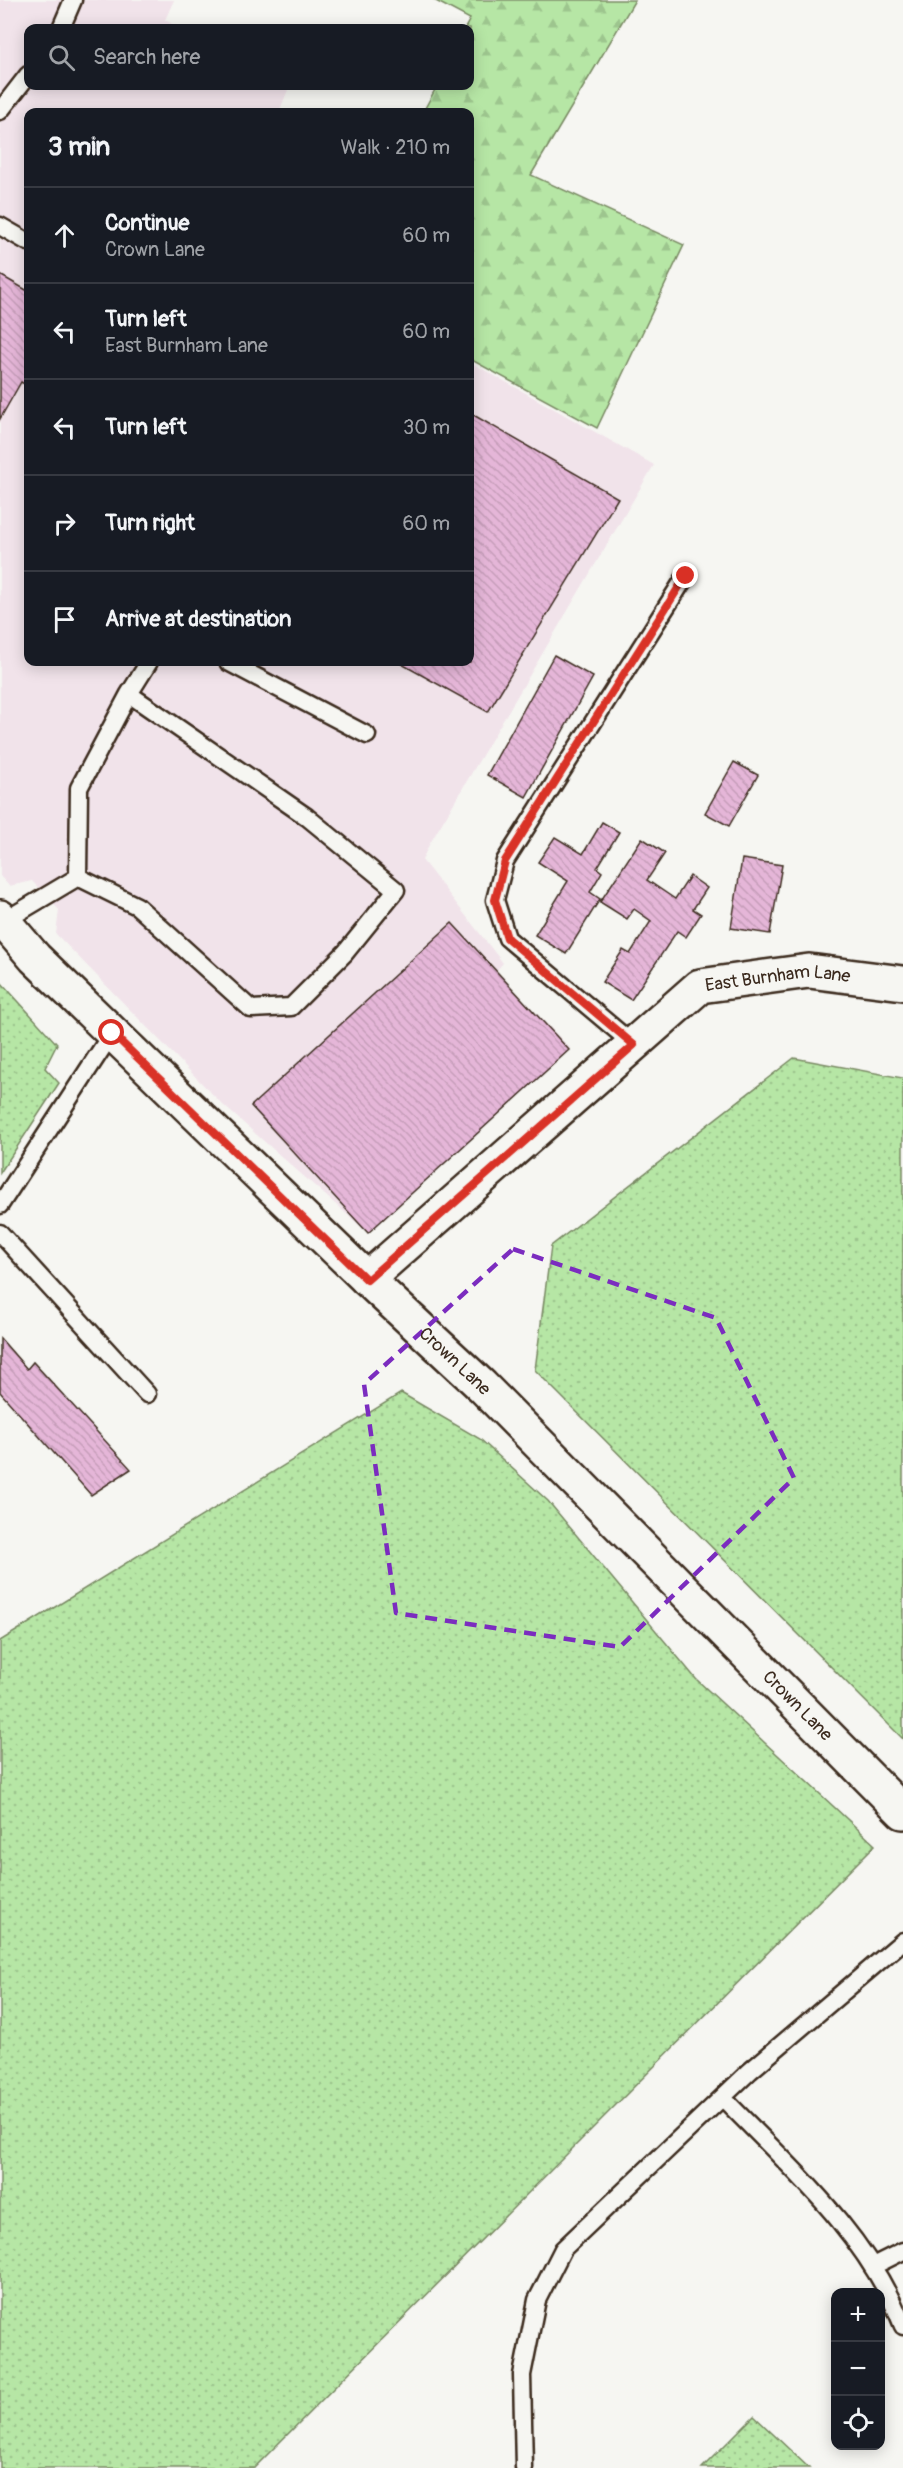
<!DOCTYPE html>
<meta charset="utf-8">
<style>
:root{--surface:#171b24;--page:#242831;--text:#f1f3f6;--muted:#9ea1a6;--line:#363941}
body{margin:0;font-family:Pangolin,sans-serif;background:var(--page);color:var(--text)}
.controls{position:absolute;right:18px;bottom:18px;display:grid;overflow:hidden;border-radius:12px;box-shadow:0 3px 15px #0003}
.controls button{width:54px;height:54px;display:grid;place-items:center;padding:0;border:0;border-bottom:2px solid var(--line);background:var(--surface);color:var(--text);font:30px sans-serif}
.stop{position:absolute;width:18px;height:18px;margin:-14px;border:4px solid #d93025;border-radius:50%;background:#fff}
.stop.end{background:#d93025;border-color:#fff;box-shadow:0 2px 6px #0008}
.list{margin:0;padding:0;list-style:none}
h2{display:flex;justify-content:space-between;align-items:center;height:78px;margin:0;padding:0 24px;font-size:26px}
h2 small{font-size:20px;font-weight:400;color:var(--muted)}
.list li{display:grid;grid-template-columns:39px 1fr auto;gap:18px;align-items:center;box-sizing:border-box;height:96px;padding:0 24px;border-top:2px solid var(--line)}
.list b{display:block;font-size:22px;white-space:nowrap}
.list p{margin:0;font-size:20px;white-space:nowrap;color:var(--muted)}
.list em{font-size:20px;font-style:normal;color:var(--muted)}
.icon{flex:none;width:33px;height:33px;fill:none;stroke:currentColor;stroke-width:2;stroke-linecap:round;stroke-linejoin:round}
.map{position:relative;flex:none;width:903px;height:2468px;overflow:hidden}
.search{position:absolute;background:var(--surface);box-shadow:0 3px 15px #0003;left:24px;top:24px;width:450px;height:66px;display:flex;align-items:center;gap:15px;box-sizing:border-box;padding:0 21px;border-radius:12px;color:var(--muted);font-size:22px}
.panel{position:absolute;background:var(--surface);box-shadow:0 3px 15px #0003;left:24px;top:108px;width:450px;height:558px;border-radius:12px}
.map>svg:first-child{display:block}
.built{fill:#f1e3ea}
.grass{fill:url(#grass-dots);stroke:#788862;stroke-width:1.5}
.forest{fill:url(#forest-firs);stroke:#788862;stroke-width:1.5}
.building{fill:url(#building-back-hatch);stroke:#3b2a1e;stroke-width:1.5}
.lines{fill:none;stroke-linecap:round;stroke-linejoin:round}
.service-casing{stroke:#3b2a1e;stroke-width:21}
.minor-casing{stroke:#3b2a1e;stroke-width:38}
.service{stroke:#f6f6f2;stroke-width:16}
.minor{stroke:#f6f6f2;stroke-width:33}
.route{stroke:#d93025;stroke-width:8}
.marked{fill:none;stroke:#7b2cbf;stroke-width:4.5;stroke-dasharray:12 8;stroke-linejoin:round}
.labels{text-anchor:middle;dominant-baseline:central;stroke-width:6;stroke-linejoin:round;paint-order:stroke}
.street-label{font-size:18px;fill:#3b2a1e;stroke:#f6f6f2}
</style>
<div class="map">
<svg width="903" height="2468" viewBox="0 0 903 2468">
<defs>
<pattern id="grass-dots" width="8" height="8" patternUnits="userSpaceOnUse" patternTransform="scale(1.5)"><rect width="8" height="8" fill="#b6e6a5"/><path d="M2 2h.1M6 6h.1" fill="none" stroke="#9dc58e" stroke-width="1.8" stroke-linecap="round"/></pattern>
<pattern id="forest-firs" width="22" height="20" patternUnits="userSpaceOnUse" patternTransform="scale(1.5)"><rect width="22" height="20" fill="#b6e6a5"/><path d="M5 1l3.5 6h-7zM16 11l3.5 6h-7z" fill="#9dc58e"/></pattern>
<pattern id="building-back-hatch" width="6" height="6" patternUnits="userSpaceOnUse" patternTransform="scale(1.5)"><rect width="6" height="6" fill="#e5b6d8"/><path d="M-1 5l2 2M0 0l6 6M5-1l2 2" fill="none" stroke="#c59db9"/></pattern>
</defs>
<rect width="100%" height="100%" fill="#f6f6f2"/>
<filter id="ink" filterUnits="userSpaceOnUse"><feTurbulence type="fractalNoise" baseFrequency=".0167" numOctaves="2"/><feDisplacementMap in="SourceGraphic" scale="12" xChannelSelector="R" yChannelSelector="G"/><feConvolveMatrix kernelMatrix="1 2 1 2 8 2 1 2 1" color-interpolation-filters="sRGB"/></filter>
<g filter="url(#ink)">
<path class="built" d="M0 0H174L165 20 180 28H28V86H280L288 90 279 112H28V662H470V362L654 465 429 845 422 860 503 963 496 971 570 1048 368 1233 223 1105 56 934 59 910 32 881 9 886 0 876Z"/>
<path class="grass" d="M0 981 57 1044 45 1068 59 1083 0 1173Z
M794 1058 903 1078V1739L535 1370 551 1246Z
M401 1393 480 1439 548 1501 696 1679 875 1845 254 2468H0V1641Z
M754 2416 809 2468H702Z"/>
<path class="forest" d="M434 0H635L531 175 684 245 597 428 470 359V112H423L437 86H470V28H465L470 19Z"/>
<path class="building" d="M0 275 28 291V386L21 382 0 419Z
M470 413 618 498 488 712 398 662H470Z
M554 655 593 677 526 797 487 775Z
M734 762 758 775 729 826 705 813Z
M602 822 619 832 597 868 602 872 590 892 600 899 566 954 535 935 568 881 538 862 555 837 583 854Z
M642 838 665 853 647 880 675 899 690 876 707 888 693 909 701 914 686 937 677 931 631 1000 602 982 623 950 630 954 651 921 634 909 627 919 600 902Z
M742 859 782 865 770 934 731 928Z
M452 923 569 1050 368 1233 251 1106Z
M0 1338 27 1369 33 1362 131 1469 91 1495 0 1392Z"/>
<g class="lines">
<defs>
<path id="service" d="M61 28 73 0
M0 111 28 75
M0 226 28 242
M228 662 367 735
M78 877 79 788 129 694
M4 921 78 877 137 906 251 1009 291 1007 345 953 396 890 307 817 129 694 149 662
M634 1045 507 938 495 900 505 861 686 576
M0 1205 112 1033
M0 1233 147 1394
M723 2098C790 2167 867 2234 903 2326
M873 2266 903 2251
M524 2468 522 2375 537 2300 563 2249 750 2071 903 1941"/>
<g id="minor">
<path id="s1" d="M0 917 35 958 367 1279 482 1386 903 1812"/>
<path id="s2" d="M367 1279 700 986 809 971 903 983"/>
</g>
</defs>
<use href="#service" class="service-casing"/>
<use href="#minor" class="minor-casing"/>
<use href="#service" class="service"/>
<use href="#minor" class="minor"/>
</g>
</g>
<g class="lines" filter="url(#ink)">
<path class="route" d="M112 1033 367 1280 634 1045 507 938 495 900 505 861 686 576"/>
</g>
<path class="marked" d="M513 1249 716 1318 794 1478 620 1647 396 1613 364 1384Z"/>
<g class="labels">
<g class="street-label">
<text stroke="none"><textPath href="#s2" startOffset="522">East Burnham Lane</textPath></text>
<text stroke="none"><textPath href="#s1" startOffset="636">Crown Lane</textPath></text>
<text stroke="none"><textPath href="#s1" startOffset="1122">Crown Lane</textPath></text>
</g>
</g>
</svg>
<div class="controls">
<button>+</button>
<button>−</button>
<button><svg class="icon" aria-label="locate" viewBox="0 0 24 24"><circle cx="12" cy="12" r="6"/><path d="M12 2v4M12 18v4M2 12h4M18 12h4"/></svg></button>
</div>
<div class="stop" style="left:112px;top:1033px"></div>
<div class="stop end" style="left:686px;top:576px"></div>
<div class="search"><svg class="icon" aria-label="search" viewBox="0 0 24 24"><circle cx="10" cy="10" r="6"/><path d="M15 15l6 6"/></svg>Search here</div>
<section class="panel">
<h2>3 min<small>Walk · 210 m</small></h2>
<ul class="list">
<li><svg class="icon" aria-label="ahead" viewBox="0 0 24 24"><path d="M12 20V5M6 11l6-6 6 6"/></svg><div><b>Continue</b><p>Crown Lane</p></div><em>60 m</em></li>
<li><svg class="icon" aria-label="left" viewBox="0 0 24 24"><path d="M17 20v-9H6M10 6l-5 5 5 5"/></svg><div><b>Turn left</b><p>East Burnham Lane</p></div><em>60 m</em></li>
<li><svg class="icon" aria-label="left" viewBox="0 0 24 24"><path d="M17 20v-9H6M10 6l-5 5 5 5"/></svg><div><b>Turn left</b></div><em>30 m</em></li>
<li><svg class="icon" aria-label="right" viewBox="0 0 24 24"><path d="M7 20v-9h11M14 6l5 5-5 5"/></svg><div><b>Turn right</b></div><em>60 m</em></li>
<li><svg class="icon" aria-label="arrive" viewBox="0 0 24 24"><path d="M6 21V4h12l-3 4 3 4H6"/></svg><div><b>Arrive at destination</b></div></li>
</ul>
</section>
</div>
